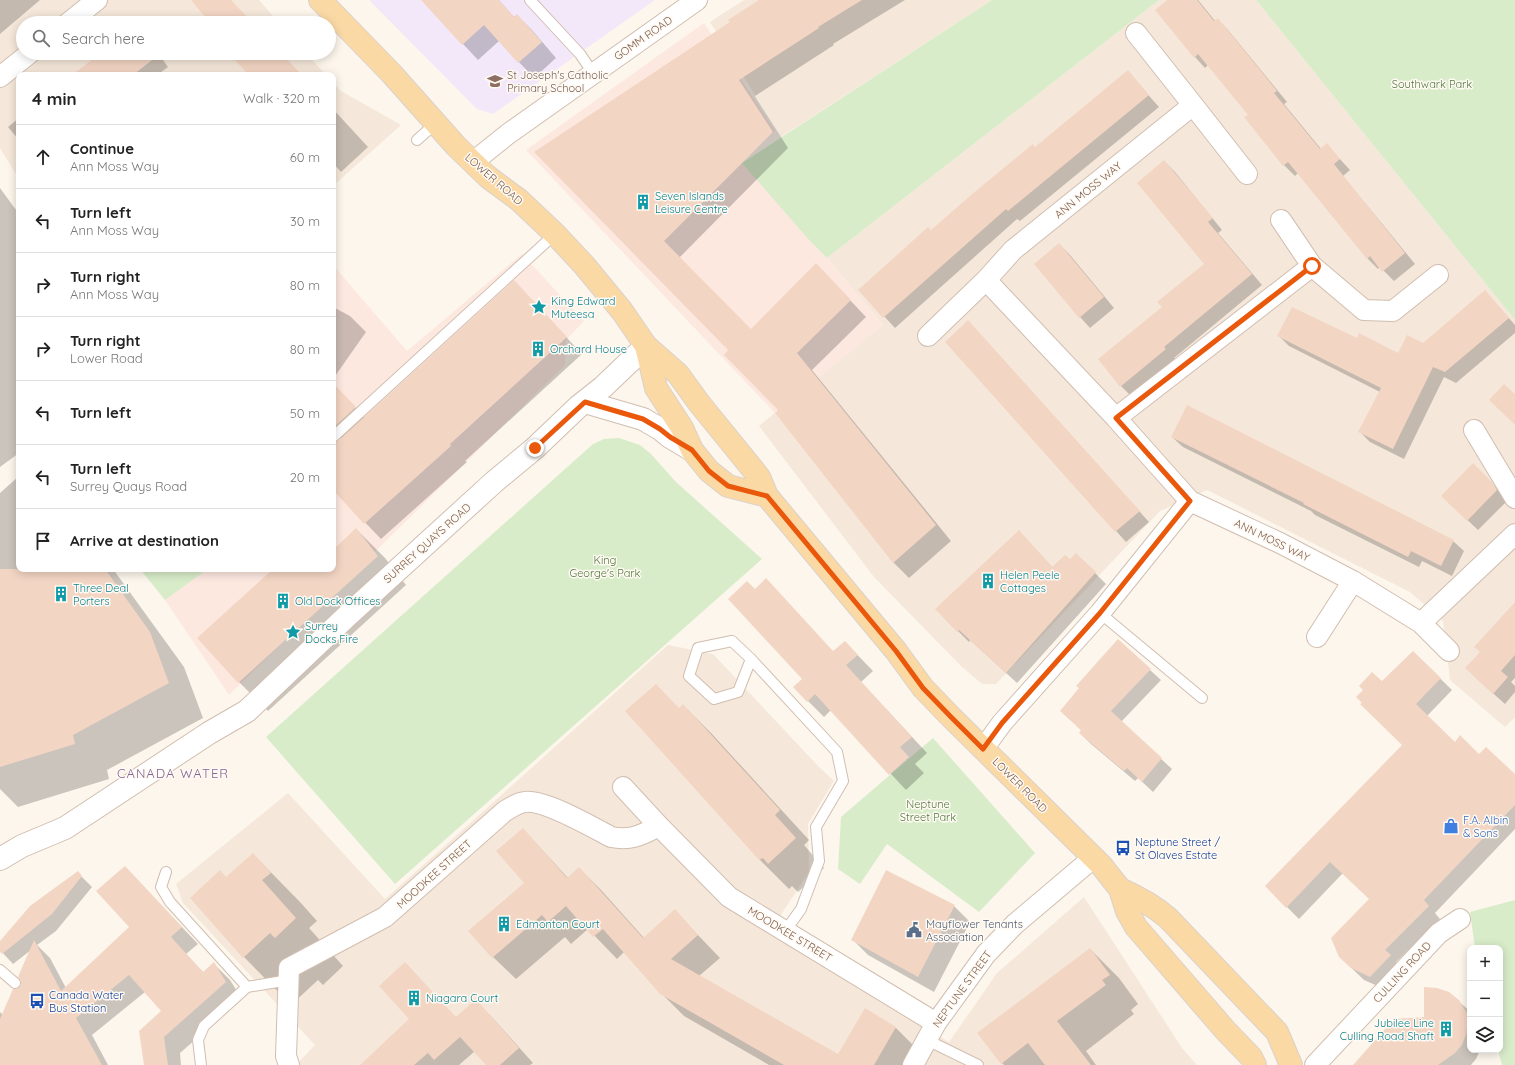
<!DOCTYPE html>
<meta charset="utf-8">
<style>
:root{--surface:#fff;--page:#f2f2f2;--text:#222;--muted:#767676;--line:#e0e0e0}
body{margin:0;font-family:Quicksand,sans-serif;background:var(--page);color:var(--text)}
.controls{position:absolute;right:12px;bottom:12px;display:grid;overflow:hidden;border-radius:8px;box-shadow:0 2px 10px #0003}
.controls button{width:36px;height:36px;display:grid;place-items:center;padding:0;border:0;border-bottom:1px solid var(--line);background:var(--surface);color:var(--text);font:20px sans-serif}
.stop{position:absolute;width:12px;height:12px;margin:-9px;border:3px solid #ea580c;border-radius:50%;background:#fff}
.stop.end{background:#ea580c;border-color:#fff;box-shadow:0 1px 4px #0008}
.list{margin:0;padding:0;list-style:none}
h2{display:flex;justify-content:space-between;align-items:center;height:52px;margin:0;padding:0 16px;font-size:17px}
h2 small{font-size:13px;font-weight:400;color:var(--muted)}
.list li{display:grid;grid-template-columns:26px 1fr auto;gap:12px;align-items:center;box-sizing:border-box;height:64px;padding:0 16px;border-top:1px solid var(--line)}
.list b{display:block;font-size:15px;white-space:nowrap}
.list p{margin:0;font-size:13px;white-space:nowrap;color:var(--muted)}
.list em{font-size:13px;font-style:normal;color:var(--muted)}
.icon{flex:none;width:22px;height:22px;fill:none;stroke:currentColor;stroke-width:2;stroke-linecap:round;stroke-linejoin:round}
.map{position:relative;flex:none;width:1515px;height:1065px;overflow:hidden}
.search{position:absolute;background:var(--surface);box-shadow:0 2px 10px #0003;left:16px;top:16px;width:320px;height:44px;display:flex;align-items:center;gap:10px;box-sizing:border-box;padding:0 14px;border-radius:22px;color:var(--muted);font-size:15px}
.panel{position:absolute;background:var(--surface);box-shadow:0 2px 10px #0003;left:16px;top:72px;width:320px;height:500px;border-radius:8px}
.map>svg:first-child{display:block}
.residential{fill:#f5e8da}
.commercial{fill:#fde8e0}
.education{fill:#f3e8fa}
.green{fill:#d8ecc9}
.shadow{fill:#0003}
.building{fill:#f3d5c3}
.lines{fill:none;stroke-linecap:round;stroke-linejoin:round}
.service-casing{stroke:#d1beb0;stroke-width:12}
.minor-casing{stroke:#d1beb0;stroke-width:22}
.tertiary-casing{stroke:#d1beb0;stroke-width:24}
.primary-casing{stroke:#dad1cd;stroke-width:24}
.service{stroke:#fff;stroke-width:10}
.minor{stroke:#fff;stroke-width:20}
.tertiary{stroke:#fff;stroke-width:22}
.primary{stroke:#fbd9a5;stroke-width:22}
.route{stroke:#ea580c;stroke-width:5}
.labels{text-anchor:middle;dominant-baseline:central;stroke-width:3;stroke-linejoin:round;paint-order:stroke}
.street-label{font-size:11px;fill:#7a5c4d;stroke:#fffaf3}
.education-label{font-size:11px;fill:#785e54;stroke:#fffaf3;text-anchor:start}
.park-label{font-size:11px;fill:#537a41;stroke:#fffaf3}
.culture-label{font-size:11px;fill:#0d838f;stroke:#fffaf3;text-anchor:start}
.shop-label{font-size:11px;fill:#366cbe;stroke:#fffaf3;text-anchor:start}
.transit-label{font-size:11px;fill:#164399;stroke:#fffaf3;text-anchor:start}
.service-label{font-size:11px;fill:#4e5e75;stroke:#fffaf3;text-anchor:start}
.quarter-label{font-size:13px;letter-spacing:1px;fill:#846695;stroke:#fffaf3}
</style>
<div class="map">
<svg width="1515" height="1065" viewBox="0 0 1515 1065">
<rect width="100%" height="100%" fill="#fdf6ec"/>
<path class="residential" d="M0 0H259L279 23H23V53H306L326 75H19V179L0 148Z
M744 0H992L781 137 710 22Z
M1159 0H1256L1515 320V717L1505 727 1450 680 1443 621 1410 592 1207 490 1160 511 996 684H982L961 666 874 577 759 426 817 378 883 325 827 258Z
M333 83 341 91 401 125 333 186Z
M668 645 713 654 819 767 834 781 808 824 809 872 769 933 949 1042 997 973 1084 897 1182 1048 1197 1065H296L315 1045 183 903 176 884 288 793 385 899 446 845Z"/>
<path class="commercial" d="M704 23 775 131 742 162 809 240 827 258 883 325 775 413 526 150Z
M522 254 584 321 566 340 565 365 229 695 165 600 208 569H333V265L407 351Z"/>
<path class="education" d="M369 0H655L493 114 477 109Z"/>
<path class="green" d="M992 0H1159L827 258 809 240 742 163Z
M1256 0H1515V320Z
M619 438 640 445 651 454 676 482 762 559 395 884 266 737 593 444 604 439Z
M140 569H208L165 600Z
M933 738 1035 853 979 912 887 844 860 884 838 869 841 817Z
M1515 900V1065H1502L1498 1050H1500V948H1475L1470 912Z"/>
<path class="shadow" d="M0 0H40L0 34Z
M422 0H499L514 17 517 15 532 30 556 58 534 78 499 41 478 60Z
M761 0H905L833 44 834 45 755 96 788 148 679 258 751 330 832 281 866 317 812 370 951 541 909 578 893 562 779 410 730 350 536 152 731 22Z
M1169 0H1198L1216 22 1218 20 1228 30 1287 102 1284 104 1321 149 1327 145 1350 170 1343 176 1415 264 1394 281 1380 267 1378 269 1367 258 1298 173 1295 176 1284 165 1249 115 1208 65 1205 68 1195 57Z
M102 53H158L168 67 157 75H74Z
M1128 72 1159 107 1020 221 1017 219 895 328 860 290Z
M333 109 368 147 341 172 333 163Z
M19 118V140L8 127Z
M1164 161 1175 172 1222 230 1218 233 1262 285 1174 358 1176 360 1132 397 1121 386 1163 307 1205 264Z
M0 188 19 214V453L0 467Z
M1059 244 1070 255 1114 308 1090 328 1080 317Z
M514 281 582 354 465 461 467 462 381 539 333 489V445L342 439 333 431V384L365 418Z
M1485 291 1515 325V333L1456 383 1444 377 1404 459 1370 442 1360 432 1380 392 1289 346 1279 336 1358 340 1399 354 1423 344Z
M333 307 350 316 366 332 333 379Z
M978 332 1149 522 1126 542 946 342Z
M1172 437 1453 541 1464 551 1452 576 1422 561 1419 567 1315 515 1311 511 1183 447Z
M1473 464 1502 494 1507 501 1478 530 1442 496Z
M19 476V569H113L184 667 203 718 107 770 109 779 18 807 0 789V493Z
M356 529 385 558 406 585 268 711 239 682 275 569H333V546L335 549Z
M1029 542 1053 568 1070 561 1076 554 1106 584 1017 683 970 640 969 642 936 609Z
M755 590 834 652 845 642 873 671 861 682 927 753 915 764 924 773 906 790 831 710 824 717 808 701 804 679Z
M1515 605V678L1511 682 1515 686V692L1505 704 1477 679 1481 652Z
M1413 652 1452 690 1427 716 1455 743 1515 775V829L1435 913 1440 919 1396 962 1402 968 1382 988 1364 980 1340 957 1370 899 1343 873 1299 919 1266 886 1404 745 1382 682Z
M1150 670 1161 680 1121 722 1172 769 1153 792 1138 778 1135 781 1091 744 1080 733 1082 731 1061 711Z
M683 705 712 734 809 840 804 845 824 868 798 892 792 886 789 889 760 860 627 711 679 709Z
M523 829 568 878 579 868 602 891 644 938 675 911 720 958 699 976 838 1055 896 1028 918 1050 909 1065H769L684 1016 661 993 624 952 617 959 588 929 571 944 565 937 516 979 493 957 526 883Z
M253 854 300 902 317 921 309 928 343 966 323 985 318 980 291 1005 244 957 226 878Z
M125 867 198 944 186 954 204 973 214 964 230 980 242 999 180 1053 181 1065H145L162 1011 145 992 92 1035 108 1065H0V1012L3 1015 22 985 31 950 13 964 0 950V942L78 873 92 887 56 931 37 945 50 958 66 988 131 927Z
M954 906 970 922 934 992 868 955 852 939Z
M1090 949 1119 978 1138 1004 1131 1010 1134 1014 1086 1051 1096 1065H1004L999 1060Z
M405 963 456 1018 490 1015 533 1063 530 1065H487L475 1051 459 1065H361L410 1019Z
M1448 993 1470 1011V1050H1480L1476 1059 1471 1065H1367L1425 1018Z"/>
<path class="building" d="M191 0H231L253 23H210Z
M421 0H499L514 17 517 14 542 42 518 63 484 25 462 45Z
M759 0H862L818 27 819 28 739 80 773 132 664 241 751 329 816 263 851 300 797 353 936 525 893 563 775 413 778 410 724 355 728 350 534 152 730 22 728 20Z
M1167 0H1197L1214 21 1218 18 1277 91 1274 93 1320 149 1327 143 1340 159 1334 164 1405 253 1382 272 1370 256 1367 259 1288 162 1283 166 1244 117 1248 115 1198 54 1194 58 1155 10Z
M101 53H161L133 75H72Z
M228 53H281L302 75H249Z
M1128 70 1149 95 1008 211 1006 209 883 318 858 290 928 227 931 230 971 195 1033 144 1035 147Z
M1164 160 1213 218 1208 222 1252 274 1164 347 1166 349 1120 387 1098 359 1162 307 1157 302 1204 264 1137 183Z
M1059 243 1104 297 1079 318 1034 264Z
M514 280 567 337 450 444 451 446 364 524 333 490V443L337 442Z
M1485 290 1509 318 1445 372 1433 367 1393 449 1358 432 1381 388 1277 336 1292 307 1357 338 1359 333 1398 353 1407 335 1423 343Z
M968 320 1140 511 1115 532 945 342Z
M333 383 356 407 333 428Z
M1504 384 1515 394V425L1489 400Z
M1187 405 1454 540 1441 566 1411 551 1408 557 1303 504 1304 503 1171 437Z
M1473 463 1492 482 1497 490 1467 521 1441 496Z
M356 528 378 556 238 683 197 638 273 569H333V550Z
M1019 530 1052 567 1065 555 1070 559 1076 553 1096 572 1006 673 959 630 957 632 935 609Z
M0 569H105L150 632 169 683 73 735 75 744 0 767Z
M766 578 833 651 845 641 858 655 846 665 912 737 900 747 909 757 889 775 815 694 807 702 793 687 802 679 728 599 747 581 755 589Z
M1515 602V655L1501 671 1508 677 1493 694 1465 668 1480 652 1474 647Z
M1118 639 1151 669 1111 711 1162 758 1142 782 1127 768 1124 771 1079 733 1081 730 1060 711 1079 688 1076 686Z
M1413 651 1441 678 1416 704 1455 742 1460 735 1479 754 1486 747 1515 774V805L1424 900 1429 906 1385 950 1391 955 1370 977 1351 968 1339 957 1331 938 1369 899 1330 862 1286 908 1265 886 1402 745 1360 704 1362 703 1356 697 1363 690 1359 686 1372 672 1382 681Z
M656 684 679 708 683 704 780 810 775 815 796 838 768 864 763 858 759 860 625 711Z
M523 828 567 878 579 867 643 938 675 909 698 935 671 959 838 1054 865 1008 896 1027 874 1065H784L660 994 603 929 593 937 566 906 548 922 542 915 492 958 468 931 524 883 496 851Z
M253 853 271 873 262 880 296 918 275 938 270 933 243 958 190 898 220 870 226 877Z
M125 866 182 927 171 937 203 972 214 962 226 982 164 1037 168 1065H144L139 1031 161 1011 129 975 76 1018 102 1065H0V1019L13 989H17L21 985V981L18 977 34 940 61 991 129 927 96 891Z
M886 870 955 905 918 977 851 940Z
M78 871 82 876 52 914 2 954 0 952V941L30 906Z
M1090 948 1110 975 1102 980 1106 985 1057 1021 1091 1065H1045L1028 1043 1001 1064 977 1033Z
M405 962 456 1017 476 999 519 1048 500 1065H486L460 1037 434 1060 428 1053 414 1065H360L409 1019 379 986Z
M1424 987 1437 988 1449 992 1459 1000 1469 1017 1466 1035 1462 1045 1455 1053 1438 1065H1353L1394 1019 1424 1017Z"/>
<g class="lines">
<defs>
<path id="service" d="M530 0 580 54 593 73
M417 140 436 123
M333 437 555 234
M1100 613 1202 698
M751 659 738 692 714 699 689 676 698 648 732 641 751 659 837 752 843 781 816 827 819 861 801 909 786 930
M166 872 161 887 170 902 247 987
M0 970 15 983
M927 1040 978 1065
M201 1065 198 1040 204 1026 247 987 289 980"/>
<path id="minor" d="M68 23 97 0
M0 77 30 53
M1193 105 1247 174
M473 162 508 134 697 0
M1281 220 1312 266 1364 310 1393 311 1438 275
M986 280 1116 418 1312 266
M928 336 986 280 1013 250 1193 105 1136 33
M1474 430 1515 498
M1190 501 1280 543 1353 581 1421 623 1449 651
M1421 623 1515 534
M1317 637 1353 581
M983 749 1002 723 1100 613 1190 501 1116 418
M623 787 659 826
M289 1065 286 1056 289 968 385 917 505 811C512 807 517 803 525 802 544 799 592 827 611 837 632 841 641 835 659 826L729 897 936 1023
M913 1065 936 1023 986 954 1015 924 1093 858
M1315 1065 1439 933 1460 919"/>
<path id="tertiary" d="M585 402 643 419 660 429 670 437 692 450
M0 859 22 846 65 828 209 733 247 711 346 617 494 482 535 448 579 406 603 387 646 346"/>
<path id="primary" d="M320 0 391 73 456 146 488 177 519 200 555 234 584 265 622 311 646 346 678 374 699 403 759 477 767 496 896 651 923 688 951 717 1101 865 1120 889 1127 911 1136 927 1225 1030 1251 1057 1255 1065
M646 346 656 388 682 428 692 450 709 471 728 486 767 496
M1120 889C1138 897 1153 905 1168 918L1277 1032 1291 1065"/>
</defs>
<use href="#service" class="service-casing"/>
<use href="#minor" class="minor-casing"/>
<use href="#tertiary" class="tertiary-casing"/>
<use href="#primary" class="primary-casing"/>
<use href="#service" class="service"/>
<use href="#minor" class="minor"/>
<use href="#tertiary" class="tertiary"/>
<use href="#primary" class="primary"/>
</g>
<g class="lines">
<path class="route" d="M535 448 585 402 643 419 660 429 670 437 692 450 709 471 728 486 767 496 896 651 923 688 951 717 983 749 1002 723 1100 613 1190 501 1116 418 1312 266"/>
</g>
<defs>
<symbol id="school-bare" viewBox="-9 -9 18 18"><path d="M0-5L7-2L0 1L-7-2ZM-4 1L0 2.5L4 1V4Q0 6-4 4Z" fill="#8d6e63" stroke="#fffaf3" stroke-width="2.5" paint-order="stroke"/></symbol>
<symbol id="building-bare" viewBox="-9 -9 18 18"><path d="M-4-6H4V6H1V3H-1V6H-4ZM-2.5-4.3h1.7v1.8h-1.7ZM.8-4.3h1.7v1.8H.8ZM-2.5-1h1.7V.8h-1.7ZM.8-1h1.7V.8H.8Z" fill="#0f9aa8" stroke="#fffaf3" stroke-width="2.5" paint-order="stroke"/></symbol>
<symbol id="sight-bare" viewBox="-9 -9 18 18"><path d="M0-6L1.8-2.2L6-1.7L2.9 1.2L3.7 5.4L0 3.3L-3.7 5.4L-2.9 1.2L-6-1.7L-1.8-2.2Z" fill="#0f9aa8" stroke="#fffaf3" stroke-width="2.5" paint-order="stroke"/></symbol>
<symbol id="shop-bare" viewBox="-9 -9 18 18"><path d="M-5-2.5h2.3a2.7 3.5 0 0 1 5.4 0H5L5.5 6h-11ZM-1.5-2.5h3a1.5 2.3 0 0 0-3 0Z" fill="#3f7fe0" stroke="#fffaf3" stroke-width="2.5" paint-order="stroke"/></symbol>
<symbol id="bus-bare" viewBox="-9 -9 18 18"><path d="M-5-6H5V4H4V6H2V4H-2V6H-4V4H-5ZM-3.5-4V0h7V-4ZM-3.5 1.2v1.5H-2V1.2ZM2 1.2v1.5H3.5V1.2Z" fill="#1a4fb4" stroke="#fffaf3" stroke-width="2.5" paint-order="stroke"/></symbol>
<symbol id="civic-bare" viewBox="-9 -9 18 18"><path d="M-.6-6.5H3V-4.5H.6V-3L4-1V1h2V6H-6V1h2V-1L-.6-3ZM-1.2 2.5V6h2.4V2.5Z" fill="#5c6f8a" stroke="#fffaf3" stroke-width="2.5" paint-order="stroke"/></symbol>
</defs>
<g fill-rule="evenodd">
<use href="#school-bare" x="484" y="70" width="22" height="22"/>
<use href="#building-bare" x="632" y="191" width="22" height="22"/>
<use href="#sight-bare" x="528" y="296" width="22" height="22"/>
<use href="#building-bare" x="527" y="338" width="22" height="22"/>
<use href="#building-bare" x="977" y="570" width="22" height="22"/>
<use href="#building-bare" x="50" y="583" width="22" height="22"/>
<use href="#building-bare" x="272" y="590" width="22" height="22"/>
<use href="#sight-bare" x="282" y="621" width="22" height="22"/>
<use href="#shop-bare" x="1440" y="815" width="22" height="22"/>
<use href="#bus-bare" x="1112" y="837" width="22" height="22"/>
<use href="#building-bare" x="493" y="913" width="22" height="22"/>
<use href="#civic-bare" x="903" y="919" width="22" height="22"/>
<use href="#building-bare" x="403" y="987" width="22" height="22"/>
<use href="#bus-bare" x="26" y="990" width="22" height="22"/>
<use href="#building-bare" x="1435" y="1018" width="22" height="22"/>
</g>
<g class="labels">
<g class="street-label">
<text transform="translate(643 38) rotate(-35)">GOMM ROAD</text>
<text transform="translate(494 179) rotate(41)">LOWER ROAD</text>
<text transform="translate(1088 190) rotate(-39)">ANN MOSS WAY</text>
<text transform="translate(1272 540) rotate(26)">ANN MOSS WAY</text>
<text transform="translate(427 543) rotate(-42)">SURREY QUAYS ROAD</text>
<text transform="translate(1020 785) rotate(45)">LOWER ROAD</text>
<text transform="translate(434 874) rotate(-42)">MOODKEE STREET</text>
<text transform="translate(790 934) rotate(31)">MOODKEE STREET</text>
<text transform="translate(1402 972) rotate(-47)">CULLING ROAD</text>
<text transform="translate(962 989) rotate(-54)">NEPTUNE STREET</text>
</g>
<g class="education-label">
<text x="507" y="75">St Joseph's Catholic<tspan x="507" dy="13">Primary School</tspan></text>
</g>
<g class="park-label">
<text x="1432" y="84">Southwark Park</text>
<text x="605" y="560">King<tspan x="605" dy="13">George's Park</tspan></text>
<text x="928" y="804">Neptune<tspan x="928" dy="13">Street Park</tspan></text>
</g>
<g class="culture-label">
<text x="655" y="196">Seven Islands<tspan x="655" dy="13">Leisure Centre</tspan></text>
<text x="551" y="301">King Edward<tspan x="551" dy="13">Muteesa</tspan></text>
<text x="550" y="349">Orchard House</text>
<text x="1000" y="575">Helen Peele<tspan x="1000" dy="13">Cottages</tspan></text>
<text x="73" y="588">Three Deal<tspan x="73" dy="13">Porters</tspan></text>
<text x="295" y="601">Old Dock Offices</text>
<text x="305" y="626">Surrey<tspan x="305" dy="13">Docks Fire</tspan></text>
<text x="516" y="924">Edmonton Court</text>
<text x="426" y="998">Niagara Court</text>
<text x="1434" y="1023" text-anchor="end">Jubilee Line<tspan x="1434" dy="13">Culling Road Shaft</tspan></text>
</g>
<g class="shop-label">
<text x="1463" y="820">F.A. Albin<tspan x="1463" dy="13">&amp; Sons</tspan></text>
</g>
<g class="transit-label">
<text x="1135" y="842">Neptune Street /<tspan x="1135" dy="13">St Olaves Estate</tspan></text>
<text x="49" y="995">Canada Water<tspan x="49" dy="13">Bus Station</tspan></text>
</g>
<g class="service-label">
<text x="926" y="924">Mayflower Tenants<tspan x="926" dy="13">Association</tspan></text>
</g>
<g class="quarter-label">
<text x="173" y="773">CANADA WATER</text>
</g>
</g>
</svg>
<div class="controls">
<button>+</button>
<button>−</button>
<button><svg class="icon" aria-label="layers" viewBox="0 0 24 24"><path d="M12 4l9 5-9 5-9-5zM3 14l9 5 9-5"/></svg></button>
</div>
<div class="stop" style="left:1312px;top:266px"></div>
<div class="stop end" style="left:535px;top:448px"></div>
<div class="search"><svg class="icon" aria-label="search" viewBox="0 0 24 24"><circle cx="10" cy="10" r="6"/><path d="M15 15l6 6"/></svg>Search here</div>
<section class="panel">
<h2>4 min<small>Walk · 320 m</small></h2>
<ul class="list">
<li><svg class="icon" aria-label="ahead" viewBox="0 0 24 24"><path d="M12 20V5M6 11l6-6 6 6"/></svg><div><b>Continue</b><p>Ann Moss Way</p></div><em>60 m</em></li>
<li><svg class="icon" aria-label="left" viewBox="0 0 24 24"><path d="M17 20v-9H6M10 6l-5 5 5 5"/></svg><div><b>Turn left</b><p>Ann Moss Way</p></div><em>30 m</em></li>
<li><svg class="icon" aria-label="right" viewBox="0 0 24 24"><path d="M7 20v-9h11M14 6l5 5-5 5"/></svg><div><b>Turn right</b><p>Ann Moss Way</p></div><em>80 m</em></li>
<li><svg class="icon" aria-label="right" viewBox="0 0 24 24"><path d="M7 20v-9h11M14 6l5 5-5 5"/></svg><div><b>Turn right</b><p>Lower Road</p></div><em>80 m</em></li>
<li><svg class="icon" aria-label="left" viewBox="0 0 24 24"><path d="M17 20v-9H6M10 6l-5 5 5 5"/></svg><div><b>Turn left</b></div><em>50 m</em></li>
<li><svg class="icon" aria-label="left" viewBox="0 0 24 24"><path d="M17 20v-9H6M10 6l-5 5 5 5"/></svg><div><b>Turn left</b><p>Surrey Quays Road</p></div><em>20 m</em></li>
<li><svg class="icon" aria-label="arrive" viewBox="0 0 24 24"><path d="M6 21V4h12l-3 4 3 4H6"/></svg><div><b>Arrive at destination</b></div></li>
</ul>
</section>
</div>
